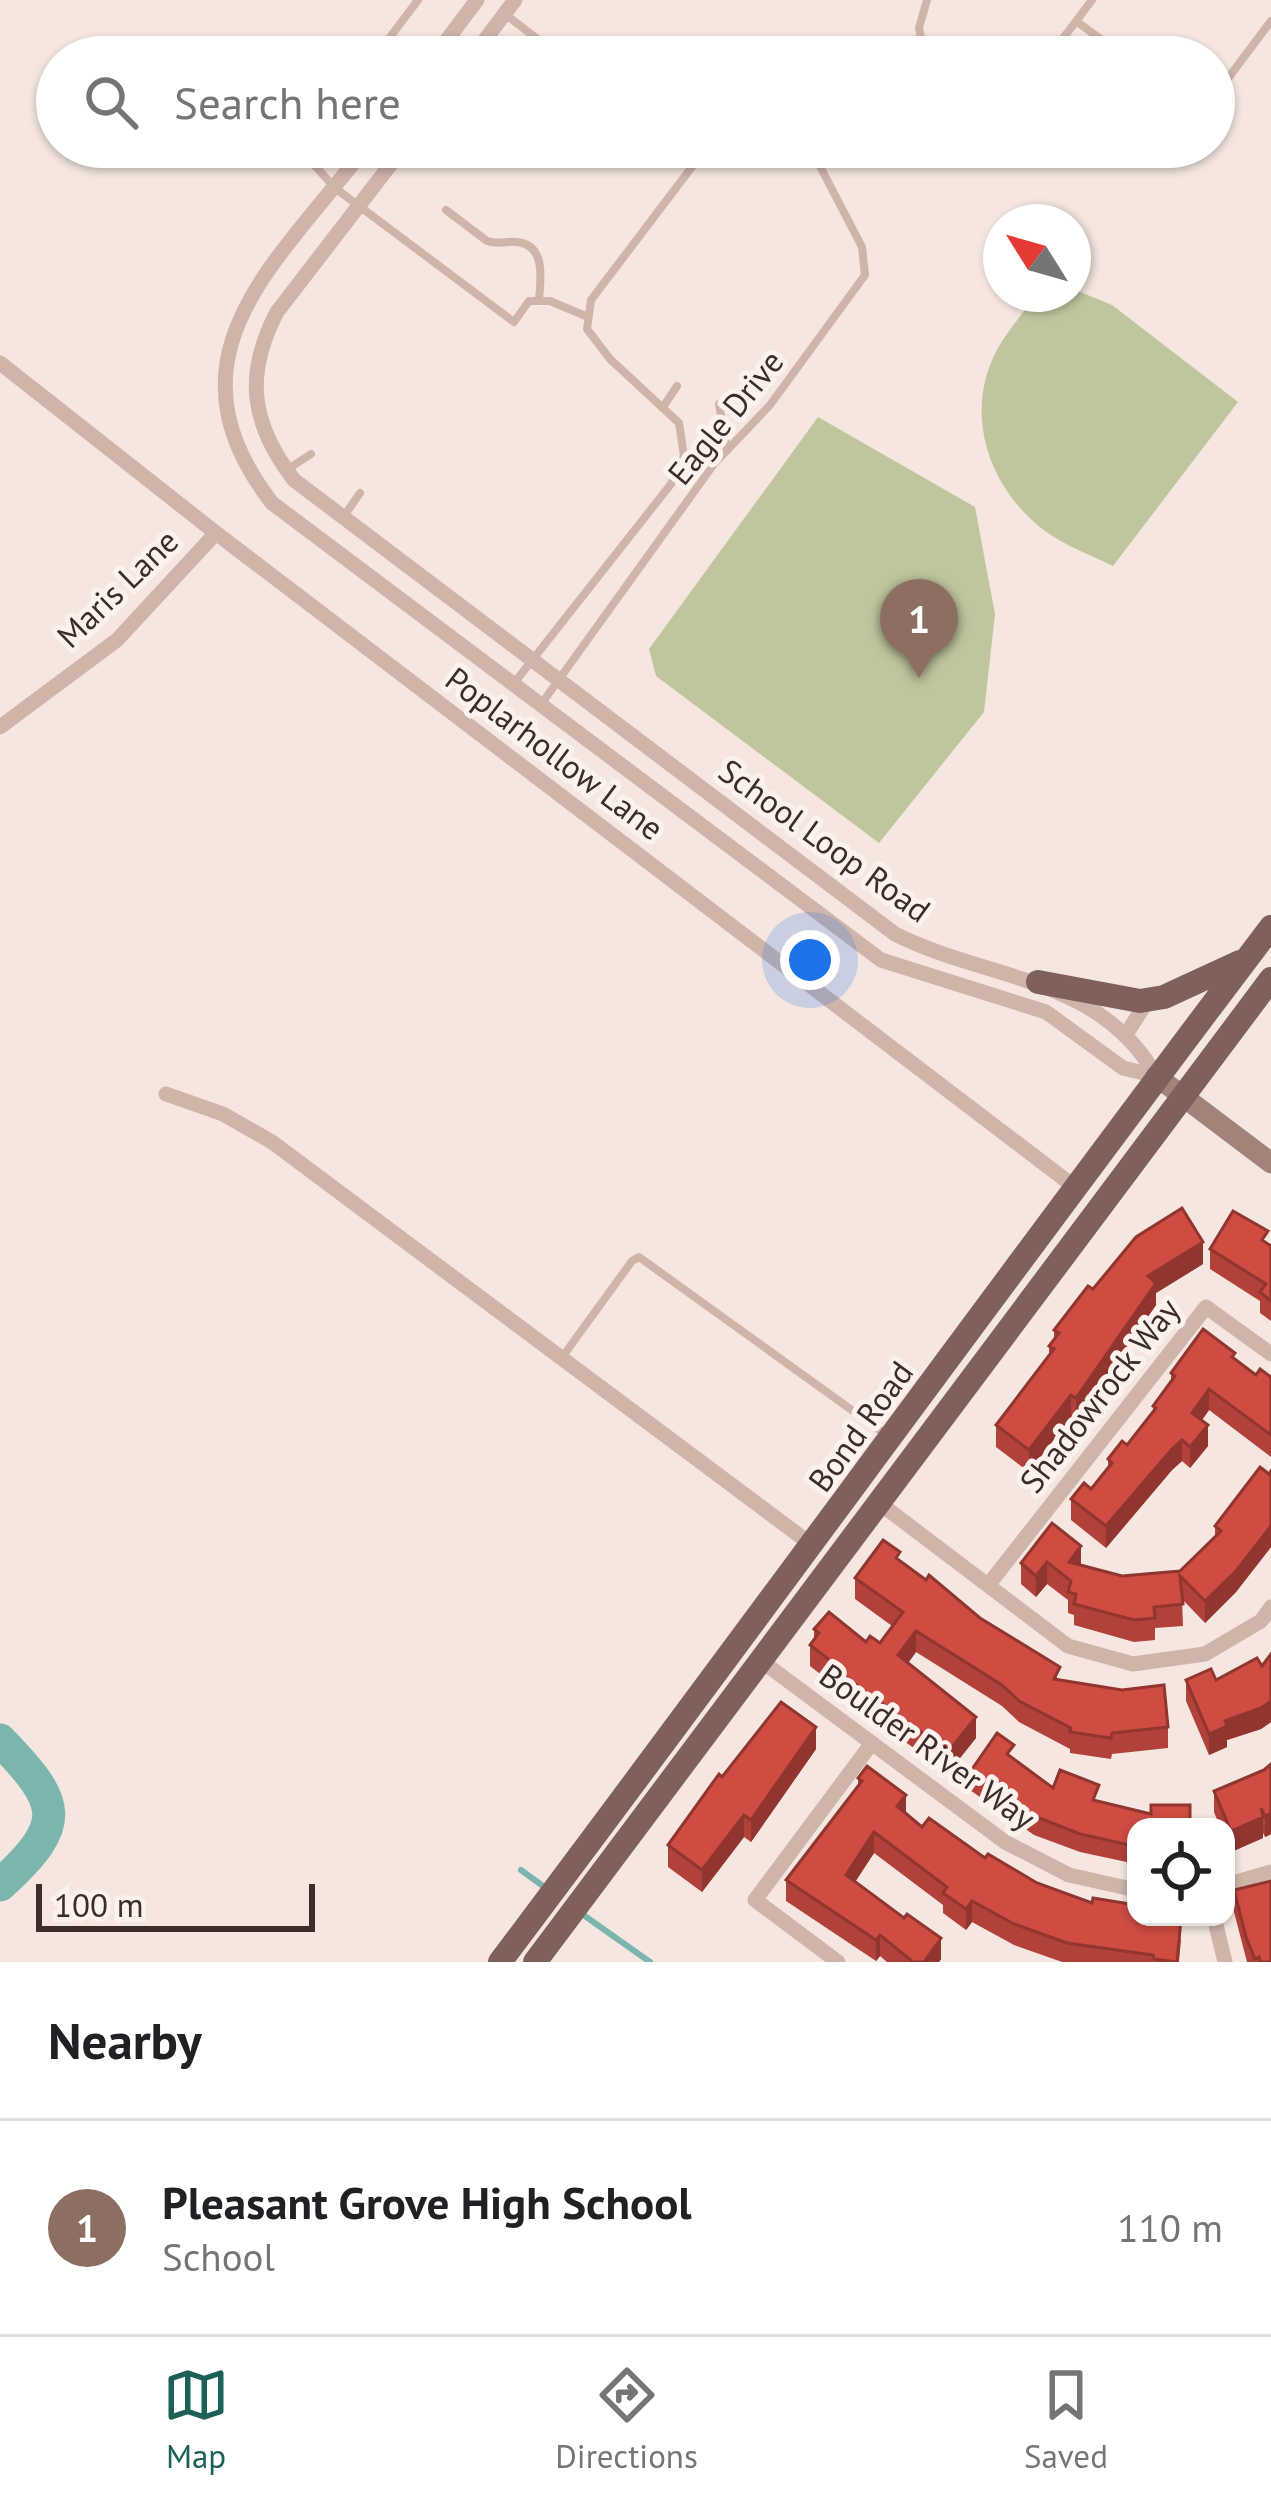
<!DOCTYPE html>
<style>
:root{--surface:#fff;--page:#f2f2f2;--text:#202124;--muted:#757577;--line:#e0e0e0;--accent:#1b6159}
body{margin:0;font-family:"PT Sans",sans-serif;background:var(--page);color:var(--text)}
.controls{position:absolute;right:36px;bottom:36px;display:grid;overflow:hidden;border-radius:24px;box-shadow:0 3px 9px #0004}
.controls button{width:108px;height:108px;display:grid;place-items:center;padding:0;border:0;border-bottom:3px solid var(--line);background:var(--surface);color:var(--text);font:60px sans-serif}
.compass{position:absolute;left:983px;top:204px;width:108px;height:108px;border-radius:50%;background:var(--surface);box-shadow:0 3px 9px #0004;rotate:307deg}
.scale{position:absolute;left:36px;bottom:30px;width:279px;box-sizing:border-box;padding-left:12px;border:6px solid #3c2c2a;border-top:0;font-size:33px;line-height:42px;white-space:nowrap;color:#3c2c2a;-webkit-text-stroke:9px #fcf2ed;paint-order:stroke}
.you{position:absolute;left:810px;top:960px;width:42px;height:42px;margin:-30px;border:9px solid #fff;border-radius:50%;background:#1a73e8;box-shadow:0 0 0 18px #1a73e833}
.badge{display:grid;place-items:center;width:78px;height:78px;border-radius:50%;background:var(--accent);color:#fff;font-size:39px;font-weight:700}
.pin{position:absolute;translate:-50% -99px;filter:drop-shadow(0 3px 6px #0008)}
.pin::after{content:'';position:absolute;top:63px;width:42px;height:36px;background:inherit;clip-path:polygon(0 0,100% 0,50% 100%)}
.list{margin:0;padding:0;list-style:none}
h2{display:flex;justify-content:space-between;align-items:center;height:156px;margin:0;padding:0 48px;font-size:51px}
h2 small{font-size:39px;font-weight:400;color:var(--muted)}
.list li{display:grid;grid-template-columns:78px 1fr auto;gap:36px;align-items:center;box-sizing:border-box;height:216px;padding:0 48px;border-top:3px solid var(--line)}
.list b{display:block;font-size:45px;white-space:nowrap}
.list p{margin:0;font-size:39px;white-space:nowrap;color:var(--muted)}
.list em{font-size:39px;font-style:normal;color:var(--muted)}
.icon{flex:none;width:66px;height:66px;fill:none;stroke:currentColor;stroke-width:2;stroke-linecap:round;stroke-linejoin:round}
.map{position:relative;flex:none;width:1271px;height:1962px;overflow:hidden}
.search{position:absolute;background:var(--surface);box-shadow:0 3px 9px #0004;left:36px;right:36px;top:36px;height:132px;display:flex;align-items:center;gap:30px;box-sizing:border-box;padding:0 42px;border-radius:66px;color:var(--muted);font-size:45px}
.sheet{height:372px;background:var(--surface)}
nav{display:flex;justify-content:space-around;align-items:center;box-sizing:border-box;height:168px;border-top:3px solid var(--line);background:var(--surface);font-size:33px;color:var(--muted)}
nav a{display:grid;justify-items:center;gap:6px}
nav .on{color:var(--accent)}
.map>svg:first-child{display:block}
.green{fill:#bfc69d}
.lines{fill:none;stroke-linecap:round;stroke-linejoin:round}
.stream{stroke:#7cb5ad;stroke-width:6}
.river{stroke:#7cb5ad;stroke-width:33}
.lane{stroke:#cfb4aa;stroke-width:8}
.street{stroke:#cfb4aa;stroke-width:15}
.secondary{stroke:#a3827a;stroke-width:21}
.primary{stroke:#7f605a;stroke-width:24}
.wall{fill:#b2413a}
.shaded-wall{fill:#91352f}
.building{fill:#cf4c43;stroke:#91352f;stroke-width:3}
.labels{text-anchor:middle;dominant-baseline:central;stroke-width:10;stroke-linejoin:round;paint-order:stroke}
.street-label{font-size:33px;fill:#3c2c2a;stroke:#fcf2ed}
</style>
<div class="map">
<svg width="1271" height="1962" viewBox="0 0 1271 1962">
<rect width="100%" height="100%" fill="#f5e7df"/>
<path class="green" d="M1073 289 1112 305 1238 402 1113 566C1091 555 1065 546 1045 531 989 489 962 413 998 348 1009 329 1024 312 1037 294H1073Z
M818 417 975 507 995 614 984 712 879 843 656 676 649 649Z"/>
<g class="lines">
<path class="stream" d="M521 1870 547 1889
M582 1914 650 1962"/>
<path class="river" d="M0 1740C62 1804 68 1823 0 1885"/>
<path class="lane" d="M506 15 561 57
M1076 21 1125 57
M375 57 418 0
M925 57 919 28 927 0
M1049 57 1092 0
M1214 97 1271 21
M298 147 335 188 514 322 529 301H550L588 317
M446 210 487 241C499 245 505 241 516 242 546 244 541 279 539 299
M719 404 727 450
M663 407 677 386
M288 469 311 454
M344 516 360 493
M515 682 671 484 684 456 679 423 610 359 587 329 591 300 707 147
M542 703 714 464 770 405 865 275 862 247 810 147
M563 1356 632 1261 639 1257 885 1434"/>
<path class="street" d="M434 57 477 0
M472 57 515 0
M366 147C277 264 158 355 272 503L881 960 1046 1012 1123 1068 1156 1076
M404 147 277 312C244 375 251 424 294 480L895 934C986 980 1100 976 1156 1076
M0 363 216 533 1076 1188
M0 727 117 640 216 533
M1125 1036 1148 1000
M166 1094 223 1114 272 1142 812 1545
M878 1502 1068 1646 1133 1664 1205 1654 1261 1621 1271 1607
M989 1584 1206 1307 1271 1354
M760 1660 1005 1842 1069 1875 1136 1890
M1226 1885 1271 1872
M1214 1917 1225 1962
M838 1962 755 1900 872 1743"/>
<path class="secondary" d="M1156 1076 1271 1163"/>
<path class="primary" d="M1038 982 1140 1001 1164 997 1240 962
M500 1962C759 1618 1011 1270 1271 927
M535 1962 1271 979"/>
</g>
<path class="wall" d="M1268 1243 1271 1246V1321L1260 1313V1301L1210 1269V1249Z
M1203 1264 1156 1293V1305L1076 1420 1071 1417 1029 1472 996 1447V1425L1049 1355V1346L1054 1339V1330L1093 1289Z
M1235 1359 1256 1375 1271 1377V1457L1209 1410 1202 1420 1208 1446 1190 1468 1182 1461 1172 1470 1106 1548 1071 1520V1499L1091 1489 1108 1469V1459L1127 1445 1153 1412V1406L1171 1381V1373Z
M1271 1471V1547L1236 1592 1205 1623 1182 1599 1183 1626 1155 1628V1640L1134 1642 1074 1625V1615L1068 1613V1600L1047 1584 1036 1597 1021 1584V1563L1052 1523 1081 1565 1122 1576 1180 1571 1215 1537V1526Z
M900 1561 980 1618 1060 1680 1168 1727V1748L1112 1754 1111 1759 1070 1753V1749L1019 1722 1002 1706 916 1652 908 1663 976 1738 948 1773 842 1696V1691L810 1666V1645L814 1639V1629L880 1643 892 1626 855 1599V1578Z
M1271 1654V1722L1261 1729 1227 1740V1747L1209 1755 1186 1701V1680H1216L1262 1666Z
M816 1749 751 1842 744 1837 702 1892 668 1867V1845L722 1777Z
M1014 1759 1053 1788 1099 1801 1151 1814 1190 1805 1136 1827V1864L1080 1852 1034 1835 970 1790V1772Z
M1271 1764V1834L1265 1837 1263 1833V1838L1231 1852 1226 1840V1827H1220L1214 1812V1791L1264 1770Z
M858 1778 922 1827 985 1858 1037 1883 1181 1939 1179 1962H1062L1014 1945 972 1922 966 1930 943 1913V1905L874 1853 855 1882 941 1959 939 1962H887L880 1956 876 1961 786 1901V1880L858 1786Z
M1234 1890 1271 1962H1247L1234 1912Z"/>
<path class="shaded-wall" d="M1203 1242V1264L1156 1293V1305L1076 1420V1398L1148 1276Z
M1209 1389V1410L1192 1434V1413Z
M1071 1395V1417L1029 1472V1450Z
M1208 1425V1446L1190 1468V1447Z
M1182 1440V1461L1172 1470 1106 1548V1526L1172 1449Z
M1271 1526V1547L1236 1592 1205 1623V1601Z
M1081 1546V1567L1069 1562Z
M1047 1562V1584L1036 1597V1576Z
M916 1631V1652L898 1677V1655Z
M1271 1701V1722L1261 1729 1227 1740V1747L1209 1755V1734L1225 1721Z
M976 1717V1738L948 1773V1752Z
M816 1727V1749L751 1842V1820Z
M906 1795V1816L897 1806Z
M1271 1813V1834L1265 1837V1816Z
M744 1815V1837L702 1892V1870Z
M1263 1817V1838L1231 1852V1831Z
M874 1832V1853L846 1896V1875Z
M972 1901V1922L966 1930V1909Z
M880 1935V1956L876 1961V1940Z
M941 1938V1959L939 1962H924Z"/>
<path class="building" d="M1182 1208 1203 1242 1148 1276 1156 1283 1076 1398 1071 1395 1029 1450 996 1425 1054 1349 1049 1346 1059 1333 1054 1330 1088 1286 1093 1289 1136 1237Z
M1233 1211 1268 1231 1262 1240 1271 1246V1301L1260 1292 1266 1284 1210 1249Z
M1203 1329 1235 1353 1232 1357 1256 1375 1260 1369 1271 1377V1435L1209 1389 1192 1413 1208 1425 1190 1447 1182 1440 1172 1449 1106 1526 1071 1499 1084 1483 1091 1489 1112 1463 1108 1459 1122 1441 1127 1445 1156 1408 1153 1406 1175 1376 1171 1373Z
M1260 1467 1269 1474 1271 1471V1526L1236 1571 1205 1601 1180 1576 1183 1604 1154 1607 1155 1618 1134 1620 1074 1604 1076 1594 1068 1592 1071 1581 1047 1562 1036 1576 1021 1563 1052 1523 1081 1546 1069 1562 1122 1576 1180 1571 1221 1531 1215 1526Z
M883 1540 900 1552 896 1558 926 1580 929 1575 980 1618 1060 1667 1054 1679 1122 1690 1164 1685 1168 1727 1112 1733 1111 1738 1070 1732 1071 1728 1019 1701 1002 1685 916 1631 898 1655 976 1717 948 1752 842 1674 844 1671 810 1645 819 1633 814 1629 829 1612 866 1642 870 1636 880 1643 903 1612 855 1578Z
M1271 1654V1701L1261 1708 1225 1721 1227 1726 1209 1734 1186 1680 1211 1669 1216 1680 1257 1658 1262 1666Z
M781 1702 816 1727 751 1820 744 1815 702 1870 668 1845 719 1774 722 1777Z
M997 1733 1014 1745 1007 1754 1053 1788 1060 1770 1099 1785 1093 1800 1151 1814V1805H1190V1827H1136V1846H1134L1080 1834 1034 1816 970 1772Z
M1271 1764V1813L1265 1816 1261 1808 1263 1817 1231 1831 1214 1791 1264 1770Z
M867 1766 906 1795 897 1806 922 1827 929 1818 985 1858 988 1854 1037 1883 1092 1903 1093 1898 1136 1905V1917L1181 1919 1177 1962 1154 1959 1153 1955 1067 1943 1014 1924 972 1901 966 1909 943 1893 947 1887 874 1832 846 1875 904 1918 907 1914 941 1938 924 1962H913L880 1935 876 1940 786 1880 862 1781 858 1778Z
M1271 1881V1962H1260L1259 1957 1255 1959 1246 1937 1234 1890Z"/>
<g class="labels">
<g class="street-label">
<text transform="translate(725 417) rotate(-51)">Eagle Drive</text>
<text transform="translate(117 588) rotate(-44)">Maris Lane</text>
<text transform="translate(555 753) rotate(37)">Poplarhollow Lane</text>
<text transform="translate(825 840) rotate(36)">School Loop Road</text>
<text transform="translate(1099 1395) rotate(-52)">Shadowrock Way</text>
<text transform="translate(860 1426) rotate(-54)">Bond Road</text>
<text transform="translate(928 1746) rotate(36)">Boulder River Way</text>
</g>
</g>
</svg>
<div class="controls">
<button><svg class="icon" aria-label="locate" viewBox="0 0 24 24"><circle cx="12" cy="12" r="6"/><path d="M12 2v4M12 18v4M2 12h4M18 12h4"/></svg></button>
</div>
<svg class="compass" viewBox="-18 -18 36 36"><path d="M0-13l5 13h-10z" fill="#e53935"/><path d="M0 13l5-13h-10z" fill="#757577"/></svg>
<div class="scale">100 m</div>
<div class="you"></div>
<div class="pin badge" style="left:919px;top:678px;background:#8d6e63">1</div>
<div class="search"><svg class="icon" aria-label="search" viewBox="0 0 24 24"><circle cx="10" cy="10" r="6"/><path d="M15 15l6 6"/></svg>Search here</div>
</div>
<section class="sheet">
<h2>Nearby<small></small></h2>
<ul class="list">
<li><span class="badge" style="background:#8d6e63">1</span><div><b>Pleasant Grove High School</b><p>School</p></div><em>110 m</em></li>
</ul>
</section>
<nav>
<a class="on"><svg class="icon" aria-label="map" viewBox="0 0 24 24"><path d="M3 6l6-2 6 2 6-2v14l-6 2-6-2-6 2zM9 4v14M15 6v14"/></svg>Map</a>
<a><svg class="icon" aria-label="directions" viewBox="0 0 24 24"><path d="M12 3l9 9-9 9-9-9zM9 14v-3h6M13 9l2 2-2 2"/></svg>Directions</a>
<a><svg class="icon" aria-label="saved" viewBox="0 0 24 24"><path d="M7 4h10v16l-5-4-5 4z"/></svg>Saved</a>
</nav>
